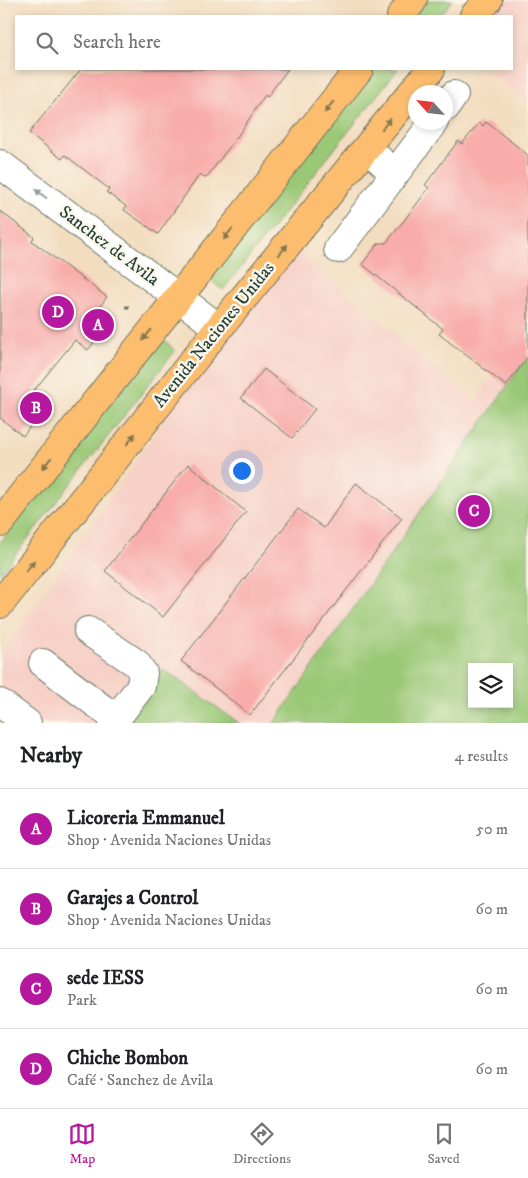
<!DOCTYPE html>
<meta charset="utf-8">
<style>
:root{--surface:#fff;--page:#f2f2f2;--text:#202124;--muted:#757577;--line:#e0e0e0;--accent:#b5179e}
body{margin:0;font-family:"IM FELL DW Pica",serif;background:var(--page);color:var(--text)}
.controls{position:absolute;right:15px;bottom:15px;display:grid;overflow:hidden;border-radius:0px;box-shadow:0 2px 8px #0003}
.controls button{width:45px;height:45px;display:grid;place-items:center;padding:0;border:0;border-bottom:1px solid var(--line);background:var(--surface);color:var(--text);font:25px sans-serif}
.compass{position:absolute;left:408px;top:85px;width:45px;height:45px;border-radius:50%;background:var(--surface);box-shadow:0 2px 8px #0003;rotate:297deg}
.you{position:absolute;left:241px;top:470px;width:18px;height:18px;margin:-12px;border:4px solid #fff;border-radius:50%;background:#1a73e8;box-shadow:0 0 0 8px #1a73e833}
.badge{display:grid;place-items:center;width:32px;height:32px;border-radius:50%;background:var(--accent);color:#fff;font-size:16px;font-weight:700}
.pin{position:absolute;translate:-50% -50%;border:2px solid #fff;box-shadow:0 1px 5px #0006}
.list{margin:0;padding:0;list-style:none}
h2{display:flex;justify-content:space-between;align-items:center;height:65px;margin:0;padding:0 20px;font-size:21px}
h2 small{font-size:16px;font-weight:400;color:var(--muted)}
.list li{display:grid;grid-template-columns:32px 1fr auto;gap:15px;align-items:center;box-sizing:border-box;height:80px;padding:0 20px;border-top:1px solid var(--line)}
.list b{display:block;font-size:19px;white-space:nowrap}
.list p{margin:0;font-size:16px;white-space:nowrap;color:var(--muted)}
.list em{font-size:16px;font-style:normal;color:var(--muted)}
.icon{flex:none;width:28px;height:28px;fill:none;stroke:currentColor;stroke-width:2;stroke-linecap:round;stroke-linejoin:round}
.map{position:relative;flex:none;width:528px;height:723px;overflow:hidden}
.search{position:absolute;background:var(--surface);box-shadow:0 2px 8px #0003;left:15px;right:15px;top:15px;height:55px;display:flex;align-items:center;gap:12px;box-sizing:border-box;padding:0 18px;border-radius:0px;color:var(--muted);font-size:19px}
.sheet{height:385px;background:var(--surface)}
nav{display:flex;justify-content:space-around;align-items:center;box-sizing:border-box;height:70px;border-top:1px solid var(--line);background:var(--surface);font-size:14px;color:var(--muted)}
nav a{display:grid;justify-items:center;gap:2px}
nav .on{color:var(--accent)}
.map>svg:first-child{display:block}
.built{fill:#f7d1c7;fill-rule:evenodd}
.green{fill:#9ac876;stroke:#5c8255;fill-rule:evenodd}
.building{fill:#f8adaa}
.lines{fill:none;stroke-linecap:round;stroke-linejoin:round}
.minor-casing{stroke:#697565;stroke-width:30}
.major-casing{stroke:#697565;stroke-width:30}
.path{stroke:#697565;stroke-width:3;stroke-dasharray:4 4;stroke-linecap:butt}
.minor{stroke:#fff;stroke-width:28}
.major{stroke:#fcbd6e;stroke-width:28}
.oneway{fill:#82774e}
.oneway2{fill:#8f9e9a}
.labels{text-anchor:middle;dominant-baseline:central;stroke-width:5;stroke-linejoin:round;paint-order:stroke}
.street-label{font-size:18px;fill:#1f3d34;stroke:#fbf7ec}
</style>
<div class="map">
<svg width="528" height="723" viewBox="0 0 528 723">
<rect width="100%" height="100%" fill="#fbf7ec"/>
<filter id="ink" filterUnits="userSpaceOnUse"><feTurbulence type="fractalNoise" baseFrequency=".02" numOctaves="2"/><feDisplacementMap in="SourceGraphic" scale="10" xChannelSelector="R" yChannelSelector="G"/><feConvolveMatrix kernelMatrix="1 2 1 2 8 2 1 2 1" color-interpolation-filters="sRGB"/></filter>
<filter id="wash" filterUnits="userSpaceOnUse"><feTurbulence type="fractalNoise" baseFrequency=".0096" numOctaves="4" result="noise"/><feDisplacementMap in="SourceGraphic" scale="20" xChannelSelector="R" yChannelSelector="G"/><feGaussianBlur stdDeviation="1.12" result="paint"/><feColorMatrix in="noise" values="0 0 0 0 0 0 0 0 0 0 0 0 0 0 0 0 0 1.4 0 .05"/><feComposite in="paint" operator="in"/></filter>
<g filter="url(#wash)">
<rect width="100%" height="100%" fill="#f3ddc0"/>
<path class="built" d="M487 0H528V103L483 69H512V16H474Z
M288 243 475 402 528 323V723H5L0 719V656ZM472 667H509V704H472Z"/>
<path class="green" d="M427 0H453L440 16H415Z
M373 69H398L223 290 208 279Z
M161 336 175 351 0 574V542Z
M528 356V723H274ZM472 667H509V704H472Z
M163 669 239 723H128Z"/>
<g id="blocks">
<path class="building" d="M81 69H288L267 97 265 95 237 137 206 178 200 174 158 234 124 210 126 206 106 192 109 189 65 155 62 159 29 133Z
M486 122 528 155V357L506 386 439 334 443 329 362 264 379 243H386L402 223 429 188 425 185 458 141 462 144 479 123 483 126Z
M0 211 34 237 32 241 107 297 100 306 114 317 88 350 75 340 31 394 46 406 23 436 0 418Z
M264 369 315 409 292 438 241 398Z
M188 464 246 512 163 617 105 571Z
M356 483 402 518 250 715 181 661 298 509 324 528Z"/>
</g>
</g>
<g filter="url(#ink)">
<use href="#blocks" fill-opacity="0" stroke="#697565" stroke-width="1"/>
<g class="lines">
<defs>
<path id="minor" d="M446 107 454 95
M367 148 395 174
M0 164 219 328
M338 249 434 122
M88 631 136 663 143 673 141 686 113 723
M43 663 116 719
M0 703 27 723"/>
<path id="major" d="M401 16 413 0
M474 16 488 0
M0 523 359 69
M0 604 219 328 431 69"/>
</defs>
<use href="#minor" class="minor-casing"/>
<use href="#major" class="major-casing"/>
<path class="path" d="M125 307H133"/>
<use href="#minor" class="minor"/>
<use href="#major" class="major"/>
</g>
<defs><path id="oneway-solid" d="M-6-.8H1V-3.2L6.5 0L1 3.2V.8H-6Z" transform="scale(1.25)"/></defs>
<g class="oneway">
<use href="#oneway-solid" transform="translate(329 107) rotate(128)"/>
<use href="#oneway-solid" transform="translate(386 124) rotate(-51)"/>
<use href="#oneway-solid" transform="translate(228 234) rotate(128)"/>
<use href="#oneway-solid" transform="translate(283 250) rotate(-51)"/>
<use href="#oneway-solid" transform="translate(147 335) rotate(128)"/>
<use href="#oneway-solid" transform="translate(131 439) rotate(-52)"/>
<use href="#oneway-solid" transform="translate(47 463) rotate(128)"/>
<use href="#oneway-solid" transform="translate(30 566) rotate(-52)"/>
</g>
<use class="oneway2" href="#oneway-solid" transform="translate(41 194) rotate(-143)"/>
</g>
<g class="labels">
<g class="street-label">
<text transform="translate(109 246) rotate(37)">Sanchez de Avila</text>
<text transform="translate(214 335) rotate(-51)">Avenida Naciones Unidas</text>
</g>
</g>
</svg>
<div class="controls">
<button><svg class="icon" aria-label="layers" viewBox="0 0 24 24"><path d="M12 4l9 5-9 5-9-5zM3 14l9 5 9-5"/></svg></button>
</div>
<svg class="compass" viewBox="-18 -18 36 36"><path d="M0-13l5 13h-10z" fill="#e53935"/><path d="M0 13l5-13h-10z" fill="#757577"/></svg>
<div class="you"></div>
<div class="pin badge" style="left:98px;top:325px">A</div>
<div class="pin badge" style="left:36px;top:408px">B</div>
<div class="pin badge" style="left:474px;top:511px">C</div>
<div class="pin badge" style="left:58px;top:312px">D</div>
<div class="search"><svg class="icon" aria-label="search" viewBox="0 0 24 24"><circle cx="10" cy="10" r="6"/><path d="M15 15l6 6"/></svg>Search here</div>
</div>
<section class="sheet">
<h2>Nearby<small>4 results</small></h2>
<ul class="list">
<li><span class="badge">A</span><div><b>Licoreria Emmanuel</b><p>Shop · Avenida Naciones Unidas</p></div><em>50 m</em></li>
<li><span class="badge">B</span><div><b>Garajes a Control</b><p>Shop · Avenida Naciones Unidas</p></div><em>60 m</em></li>
<li><span class="badge">C</span><div><b>sede IESS</b><p>Park</p></div><em>60 m</em></li>
<li><span class="badge">D</span><div><b>Chiche Bombon</b><p>Café · Sanchez de Avila</p></div><em>60 m</em></li>
</ul>
</section>
<nav>
<a class="on"><svg class="icon" aria-label="map" viewBox="0 0 24 24"><path d="M3 6l6-2 6 2 6-2v14l-6 2-6-2-6 2zM9 4v14M15 6v14"/></svg>Map</a>
<a><svg class="icon" aria-label="directions" viewBox="0 0 24 24"><path d="M12 3l9 9-9 9-9-9zM9 14v-3h6M13 9l2 2-2 2"/></svg>Directions</a>
<a><svg class="icon" aria-label="saved" viewBox="0 0 24 24"><path d="M7 4h10v16l-5-4-5 4z"/></svg>Saved</a>
</nav>
